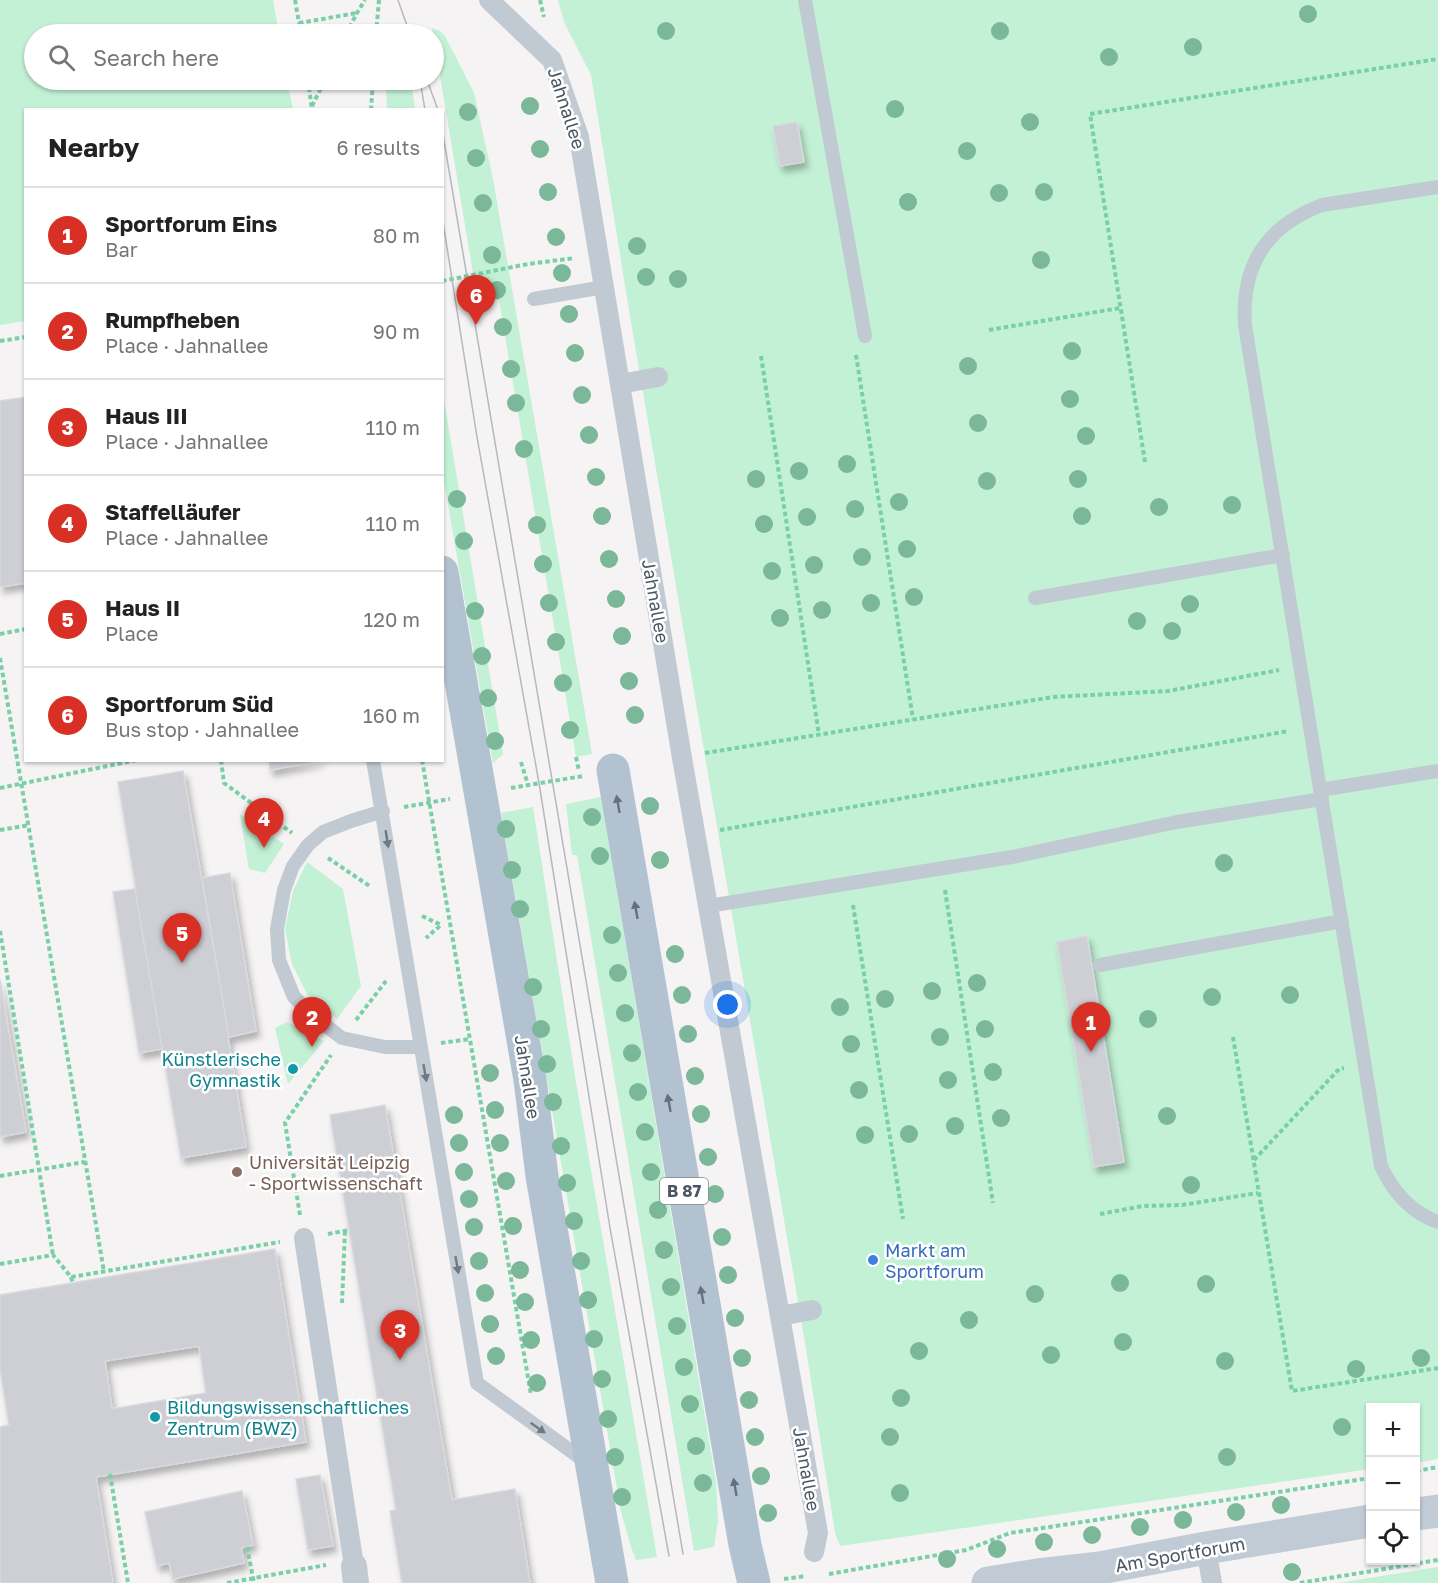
<!DOCTYPE html>
<meta charset="utf-8">
<style>
:root{--surface:#fff;--page:#f6f6f6;--text:#222;--muted:#767676;--line:#e0e0e0;--accent:#d93025}
body{margin:0;font-family:"Golos Text",sans-serif;background:var(--page);color:var(--text)}
.controls{position:absolute;right:18px;bottom:18px;display:grid;overflow:hidden;border-radius:0px;box-shadow:0 2px 4px #0004}
.controls button{width:54px;height:54px;display:grid;place-items:center;padding:0;border:0;border-bottom:2px solid var(--line);background:var(--surface);color:var(--text);font:30px sans-serif}
.you{position:absolute;left:728px;top:1005px;width:21px;height:21px;margin:-15px;border:4px solid #fff;border-radius:50%;background:#1a73e8;box-shadow:0 0 0 9px #1a73e833}
.badge{display:grid;place-items:center;width:39px;height:39px;border-radius:50%;background:var(--accent);color:#fff;font-size:20px;font-weight:700}
.pin{position:absolute;translate:-50% -50px;filter:drop-shadow(0 2px 3px #0008)}
.pin::after{content:'';position:absolute;top:32px;width:21px;height:18px;background:inherit;clip-path:polygon(0 0,100% 0,50% 100%)}
.list{margin:0;padding:0;list-style:none}
h2{display:flex;justify-content:space-between;align-items:center;height:78px;margin:0;padding:0 24px;font-size:26px}
h2 small{font-size:20px;font-weight:400;color:var(--muted)}
.list li{display:grid;grid-template-columns:39px 1fr auto;gap:18px;align-items:center;box-sizing:border-box;height:96px;padding:0 24px;border-top:2px solid var(--line)}
.list b{display:block;font-size:22px;white-space:nowrap}
.list p{margin:0;font-size:20px;white-space:nowrap;color:var(--muted)}
.list em{font-size:20px;font-style:normal;color:var(--muted)}
.icon{flex:none;width:33px;height:33px;fill:none;stroke:currentColor;stroke-width:2;stroke-linecap:round;stroke-linejoin:round}
.map{position:relative;flex:none;width:1438px;height:1583px;overflow:hidden}
.search{position:absolute;background:var(--surface);box-shadow:0 2px 4px #0004;left:24px;top:24px;width:420px;height:66px;display:flex;align-items:center;gap:15px;box-sizing:border-box;padding:0 21px;border-radius:33px;color:var(--muted);font-size:22px}
.panel{position:absolute;background:var(--surface);box-shadow:0 2px 4px #0004;left:24px;top:108px;width:420px;height:654px;border-radius:0px}
.map>svg:first-child{display:block}
.green{fill:#c3f1d5}
.building{fill:#cdcfd5;stroke:#d7d9de;stroke-width:1.5;fill-rule:evenodd;filter:url(#shadow)}
.lines{fill:none;stroke-linecap:round;stroke-linejoin:round}
.path{stroke:#7ad0a6;stroke-width:4;stroke-dasharray:4.5 3;stroke-linecap:butt}
.service{stroke:#c1cad2;stroke-width:14}
.pedestrian{stroke:#c1cad2;stroke-width:20}
.minor{stroke:#c1cad2;stroke-width:26}
.secondary{stroke:#c1cbd6;stroke-width:33}
.primary{stroke:#b3c2d1;stroke-width:33}
.tram{stroke:#b5b8bd;stroke-width:1.5}
.tree{fill:#7bb799}
.oneway{fill:#64717d}
.oneway2{fill:#6e7983}
.culture-dot{fill:#0f9aa8;stroke:#fff;stroke-width:2}
.education-dot{fill:#8d6e63;stroke:#fff;stroke-width:2}
.shop-dot{fill:#3f7fe0;stroke:#fff;stroke-width:2}
.labels{text-anchor:middle;dominant-baseline:central;stroke-width:5;stroke-linejoin:round;paint-order:stroke}
.shield{fill:#fff;stroke:#808990;stroke-width:1.5}
.shield-label{font-size:16px;font-weight:bold;fill:#4a5661}
.street-label{font-size:18px;fill:#4a5661;stroke:#fff}
.culture-label{font-size:18px;fill:#0d838f;stroke:#fff;text-anchor:end}
.education-label{font-size:18px;fill:#785e54;stroke:#fff;text-anchor:start}
.shop-label{font-size:18px;fill:#366cbe;stroke:#fff;text-anchor:start}
</style>
<div class="map">
<svg width="1438" height="1583" viewBox="0 0 1438 1583">
<defs>
<filter id="shadow"><feDropShadow dx="3.5" dy="6" stdDeviation="3" flood-color="#0004"/></filter>
</defs>
<rect width="100%" height="100%" fill="#f5f3f3"/>
<path class="green" d="M0 0H273L279 34H34V80H287L293 109 26 110 25 321 0 325Z
M558 0H1438V1459L1416 1463V1408H1370V1469L840 1546 835 1533 805 1343 629 310 591 75 564 22Z
M432 28 440 31 445 36 474 93 493 179 592 754 576 757 499 300 478 303Z
M388 80H411L415 109H387L386 90Z
M442 388 503 754 493 763 443 476Z
M601 797 716 1482 718 1521 714 1547 694 1551 577 855H572L566 804Z
M533 807 575 1076 657 1557 636 1560 631 1547 621 1512 501 813Z
M240 814 284 844 265 873 249 869Z
M307 862 343 889 361 986 337 1019 307 994 292 964 285 929 293 891Z
M287 1022 324 1041 288 1084 275 1028Z
M1438 1567V1583H1338Z"/>
<path class="building" d="M797 122 804 162 780 166 773 126Z
M26 397V583L0 587V401Z
M269 760H322L270 770Z
M183 771 229 1037H228L246 1147 181 1158 135 889H136L118 782Z
M230 873 256 1031 229 1037 202 878Z
M135 889 162 1049 139 1053 113 892Z
M1087 936 1124 1162 1094 1167 1057 942Z
M0 980 26 1132 0 1137Z
M385 1105 452 1500 515 1489 530 1583H402L390 1511 396 1510 330 1115Z
M275 1249 306 1442 96 1477 113 1583H0V1427L9 1425 0 1369V1295ZM199 1346 206 1393 112 1409 105 1361Z
M320 1475 333 1546 308 1550 296 1479Z
M242 1491 253 1545 241 1548 244 1563 173 1579 169 1563 157 1566 145 1512Z"/>
<g class="lines">
<path class="path" d="M295 0 301 34
M540 0 544 17
M299 23 357 13
M346 34 357 13 365 0
M376 34 379 0
M308 80 312 110
M312 106 325 80
M371 110 373 80
M442 281 528 264 575 258
M989 330 1120 308
M0 341 26 337
M856 355 913 719
M761 356 819 735
M1145 462 1090 114 1438 59
M0 634 26 629
M0 658 104 1272
M705 753 1053 697 1168 691 1279 670
M576 757 579 771
M221 760 224 783 292 833
M422 760 531 1395
M521 762 528 785
M0 788 137 760
M511 788 583 776
M404 807 450 799
M0 830 29 825
M720 830 1289 731
M328 858 371 887
M945 890 993 1203
M853 905 903 1219
M422 916 441 925 426 938
M0 931 53 1255
M356 1020 386 981
M1233 1037 1292 1391 1438 1368
M441 1043 470 1039
M1254 1160 1339 1069 1344 1068
M0 1176 85 1162
M1100 1214 1143 1206 1182 1205 1258 1193
M300 1215 285 1123 331 1055
M328 1234 349 1230
M0 1264 53 1255 71 1277 280 1242
M71 1277 73 1283
M342 1303 345 1231
M1416 1471 1438 1467
M110 1474 128 1583
M247 1547 254 1583
M829 1574 966 1550 1010 1533 1370 1478
M784 1579 806 1576
M227 1583 326 1565
M1300 1583 1438 1560"/>
<path class="service" d="M805 0 865 336
M1438 187 1322 205C1266 226 1241 266 1245 325L1381 1166C1393 1192 1410 1212 1438 1222
M534 299 604 287
M1035 598 1283 555
M373 760 477 1383 586 1462
M1320 790 1438 771
M383 811 351 821 323 832 308 845 293 866 284 890 277 929 279 960 294 997 321 1022 342 1038 385 1047H421
M708 906 1012 857 1177 822 1322 799
M1100 965 1342 921"/>
<path class="pedestrian" d="M489 0 552 60 579 137 682 758 818 1533 814 1552
M620 384 658 377
M304 1238 354 1566
M780 1316 812 1310
M1206 1548 1212 1583"/>
<path class="minor" d="M354 1566 356 1583"/>
<path class="secondary" d="M1416 1514 1438 1511
M988 1583 1038 1575 1100 1568 1206 1548 1370 1521"/>
<path class="primary" d="M442 572 530 1080 542 1176 612 1583
M613 770 745 1545 754 1583"/>
<path class="tram" d="M398 0 410 34
M420 80 425 110
M427 80 438 110
M442 129 683 1554
M442 216 477 437 539 783 610 1228 669 1556"/>
</g>
<g class="tree">
<circle cx="1308" cy="14" r="9"/>
<circle cx="666" cy="31" r="9"/>
<circle cx="1000" cy="31" r="9"/>
<circle cx="1193" cy="47" r="9"/>
<circle cx="1109" cy="57" r="9"/>
<circle cx="530" cy="106" r="9"/>
<circle cx="895" cy="109" r="9"/>
<circle cx="468" cy="112" r="9"/>
<circle cx="1030" cy="122" r="9"/>
<circle cx="540" cy="149" r="9"/>
<circle cx="967" cy="151" r="9"/>
<circle cx="476" cy="158" r="9"/>
<circle cx="548" cy="192" r="9"/>
<circle cx="1044" cy="192" r="9"/>
<circle cx="999" cy="193" r="9"/>
<circle cx="908" cy="202" r="9"/>
<circle cx="483" cy="203" r="9"/>
<circle cx="556" cy="237" r="9"/>
<circle cx="637" cy="246" r="9"/>
<circle cx="492" cy="255" r="9"/>
<circle cx="1041" cy="260" r="9"/>
<circle cx="562" cy="273" r="9"/>
<circle cx="646" cy="277" r="9"/>
<circle cx="678" cy="279" r="9"/>
<circle cx="497" cy="290" r="9"/>
<circle cx="569" cy="314" r="9"/>
<circle cx="503" cy="327" r="9"/>
<circle cx="1072" cy="351" r="9"/>
<circle cx="575" cy="353" r="9"/>
<circle cx="968" cy="366" r="9"/>
<circle cx="511" cy="369" r="9"/>
<circle cx="582" cy="395" r="9"/>
<circle cx="1070" cy="399" r="9"/>
<circle cx="516" cy="403" r="9"/>
<circle cx="978" cy="423" r="9"/>
<circle cx="589" cy="435" r="9"/>
<circle cx="1086" cy="436" r="9"/>
<circle cx="524" cy="449" r="9"/>
<circle cx="847" cy="464" r="9"/>
<circle cx="799" cy="471" r="9"/>
<circle cx="596" cy="477" r="9"/>
<circle cx="756" cy="479" r="9"/>
<circle cx="1078" cy="479" r="9"/>
<circle cx="987" cy="481" r="9"/>
<circle cx="457" cy="499" r="9"/>
<circle cx="899" cy="502" r="9"/>
<circle cx="1232" cy="505" r="9"/>
<circle cx="1159" cy="507" r="9"/>
<circle cx="855" cy="509" r="9"/>
<circle cx="602" cy="516" r="9"/>
<circle cx="1082" cy="516" r="9"/>
<circle cx="807" cy="517" r="9"/>
<circle cx="764" cy="524" r="9"/>
<circle cx="537" cy="525" r="9"/>
<circle cx="464" cy="541" r="9"/>
<circle cx="907" cy="549" r="9"/>
<circle cx="862" cy="557" r="9"/>
<circle cx="609" cy="559" r="9"/>
<circle cx="543" cy="564" r="9"/>
<circle cx="814" cy="565" r="9"/>
<circle cx="772" cy="571" r="9"/>
<circle cx="914" cy="597" r="9"/>
<circle cx="616" cy="599" r="9"/>
<circle cx="549" cy="603" r="9"/>
<circle cx="871" cy="603" r="9"/>
<circle cx="1190" cy="604" r="9"/>
<circle cx="822" cy="610" r="9"/>
<circle cx="475" cy="611" r="9"/>
<circle cx="780" cy="618" r="9"/>
<circle cx="1137" cy="621" r="9"/>
<circle cx="1172" cy="631" r="9"/>
<circle cx="622" cy="636" r="9"/>
<circle cx="556" cy="642" r="9"/>
<circle cx="482" cy="656" r="9"/>
<circle cx="629" cy="681" r="9"/>
<circle cx="563" cy="683" r="9"/>
<circle cx="488" cy="698" r="9"/>
<circle cx="635" cy="715" r="9"/>
<circle cx="570" cy="730" r="9"/>
<circle cx="495" cy="741" r="9"/>
<circle cx="650" cy="806" r="9"/>
<circle cx="592" cy="817" r="9"/>
<circle cx="506" cy="829" r="9"/>
<circle cx="600" cy="856" r="9"/>
<circle cx="660" cy="860" r="9"/>
<circle cx="1224" cy="863" r="9"/>
<circle cx="512" cy="870" r="9"/>
<circle cx="520" cy="909" r="9"/>
<circle cx="612" cy="935" r="9"/>
<circle cx="675" cy="954" r="9"/>
<circle cx="618" cy="973" r="9"/>
<circle cx="977" cy="983" r="9"/>
<circle cx="533" cy="987" r="9"/>
<circle cx="932" cy="991" r="9"/>
<circle cx="682" cy="995" r="9"/>
<circle cx="1290" cy="995" r="9"/>
<circle cx="1212" cy="997" r="9"/>
<circle cx="885" cy="999" r="9"/>
<circle cx="840" cy="1007" r="9"/>
<circle cx="625" cy="1013" r="9"/>
<circle cx="1148" cy="1019" r="9"/>
<circle cx="541" cy="1029" r="9"/>
<circle cx="985" cy="1029" r="9"/>
<circle cx="688" cy="1034" r="9"/>
<circle cx="940" cy="1037" r="9"/>
<circle cx="851" cy="1044" r="9"/>
<circle cx="632" cy="1053" r="9"/>
<circle cx="547" cy="1064" r="9"/>
<circle cx="993" cy="1072" r="9"/>
<circle cx="490" cy="1073" r="9"/>
<circle cx="695" cy="1076" r="9"/>
<circle cx="948" cy="1080" r="9"/>
<circle cx="859" cy="1090" r="9"/>
<circle cx="638" cy="1092" r="9"/>
<circle cx="553" cy="1102" r="9"/>
<circle cx="495" cy="1110" r="9"/>
<circle cx="701" cy="1114" r="9"/>
<circle cx="454" cy="1115" r="9"/>
<circle cx="1167" cy="1116" r="9"/>
<circle cx="1001" cy="1118" r="9"/>
<circle cx="955" cy="1126" r="9"/>
<circle cx="645" cy="1132" r="9"/>
<circle cx="909" cy="1134" r="9"/>
<circle cx="865" cy="1135" r="9"/>
<circle cx="459" cy="1143" r="9"/>
<circle cx="500" cy="1143" r="9"/>
<circle cx="561" cy="1146" r="9"/>
<circle cx="708" cy="1157" r="9"/>
<circle cx="464" cy="1172" r="9"/>
<circle cx="651" cy="1172" r="9"/>
<circle cx="506" cy="1181" r="9"/>
<circle cx="567" cy="1183" r="9"/>
<circle cx="1191" cy="1185" r="9"/>
<circle cx="715" cy="1194" r="9"/>
<circle cx="469" cy="1199" r="9"/>
<circle cx="658" cy="1210" r="9"/>
<circle cx="574" cy="1221" r="9"/>
<circle cx="513" cy="1226" r="9"/>
<circle cx="474" cy="1227" r="9"/>
<circle cx="722" cy="1237" r="9"/>
<circle cx="664" cy="1250" r="9"/>
<circle cx="479" cy="1261" r="9"/>
<circle cx="581" cy="1261" r="9"/>
<circle cx="520" cy="1270" r="9"/>
<circle cx="728" cy="1275" r="9"/>
<circle cx="1120" cy="1283" r="9"/>
<circle cx="1206" cy="1284" r="9"/>
<circle cx="671" cy="1287" r="9"/>
<circle cx="485" cy="1293" r="9"/>
<circle cx="1035" cy="1294" r="9"/>
<circle cx="588" cy="1300" r="9"/>
<circle cx="525" cy="1302" r="9"/>
<circle cx="735" cy="1318" r="9"/>
<circle cx="969" cy="1320" r="9"/>
<circle cx="490" cy="1324" r="9"/>
<circle cx="677" cy="1326" r="9"/>
<circle cx="594" cy="1339" r="9"/>
<circle cx="531" cy="1340" r="9"/>
<circle cx="1123" cy="1342" r="9"/>
<circle cx="919" cy="1351" r="9"/>
<circle cx="1051" cy="1355" r="9"/>
<circle cx="496" cy="1356" r="9"/>
<circle cx="742" cy="1358" r="9"/>
<circle cx="1421" cy="1358" r="9"/>
<circle cx="1225" cy="1361" r="9"/>
<circle cx="684" cy="1367" r="9"/>
<circle cx="1356" cy="1369" r="9"/>
<circle cx="602" cy="1379" r="9"/>
<circle cx="537" cy="1383" r="9"/>
<circle cx="901" cy="1398" r="9"/>
<circle cx="749" cy="1400" r="9"/>
<circle cx="690" cy="1404" r="9"/>
<circle cx="608" cy="1419" r="9"/>
<circle cx="1342" cy="1427" r="9"/>
<circle cx="755" cy="1437" r="9"/>
<circle cx="890" cy="1437" r="9"/>
<circle cx="696" cy="1446" r="9"/>
<circle cx="615" cy="1457" r="9"/>
<circle cx="1227" cy="1457" r="9"/>
<circle cx="761" cy="1476" r="9"/>
<circle cx="703" cy="1483" r="9"/>
<circle cx="900" cy="1493" r="9"/>
<circle cx="622" cy="1497" r="9"/>
<circle cx="1281" cy="1505" r="9"/>
<circle cx="1236" cy="1512" r="9"/>
<circle cx="768" cy="1513" r="9"/>
<circle cx="1183" cy="1520" r="9"/>
<circle cx="1140" cy="1527" r="9"/>
<circle cx="1092" cy="1535" r="9"/>
<circle cx="1044" cy="1542" r="9"/>
<circle cx="997" cy="1549" r="9"/>
<circle cx="947" cy="1559" r="9"/>
<circle cx="1292" cy="1572" r="9"/>
</g>
<defs><path id="oneway-solid" d="M-6-.8H1V-3.2L6.5 0L1 3.2V.8H-6Z" transform="scale(1.5)"/></defs>
<g class="oneway">
<use href="#oneway-solid" transform="translate(618 804) rotate(-100)"/>
<use href="#oneway-solid" transform="translate(636 910) rotate(-100)"/>
<use href="#oneway-solid" transform="translate(669 1103) rotate(-100)"/>
<use href="#oneway-solid" transform="translate(702 1295) rotate(-100)"/>
<use href="#oneway-solid" transform="translate(735 1487) rotate(-100)"/>
</g>
<g class="oneway2">
<use href="#oneway-solid" transform="translate(387 839) rotate(81)"/>
<use href="#oneway-solid" transform="translate(425 1073) rotate(80)"/>
<use href="#oneway-solid" transform="translate(457 1265) rotate(80)"/>
<use href="#oneway-solid" transform="translate(538 1428) rotate(35)"/>
</g>
<g class="culture-dot">
<circle cx="293" cy="1069" r="6"/>
<circle cx="155" cy="1417" r="6"/>
</g>
<circle class="education-dot" cx="237" cy="1172" r="6"/>
<circle class="shop-dot" cx="873" cy="1260" r="6"/>
<g class="labels">
<rect class="shield" x="660" y="1178" width="48" height="26" rx="4.5"/>
<g class="shield-label">
<text x="684" y="1191">B 87</text>
</g>
<g class="street-label">
<text transform="translate(567 108) rotate(72)">Jahnallee</text>
<text transform="translate(656 601) rotate(80)">Jahnallee</text>
<text transform="translate(528 1077) rotate(81)">Jahnallee</text>
<text transform="translate(807 1469) rotate(80)">Jahnallee</text>
<text transform="translate(1180 1554) rotate(-10)">Am Sportforum</text>
</g>
<g class="culture-label">
<text x="281" y="1059">Künstlerische<tspan x="281" dy="21">Gymnastik</tspan></text>
<text x="167" y="1407" text-anchor="start">Bildungswissenschaftliches<tspan x="167" dy="21">Zentrum (BWZ)</tspan></text>
</g>
<g class="education-label">
<text x="249" y="1162">Universität Leipzig<tspan x="249" dy="21">- Sportwissenschaft</tspan></text>
</g>
<g class="shop-label">
<text x="885" y="1250">Markt am<tspan x="885" dy="21">Sportforum</tspan></text>
</g>
</g>
</svg>
<div class="controls">
<button>+</button>
<button>−</button>
<button><svg class="icon" aria-label="locate" viewBox="0 0 24 24"><circle cx="12" cy="12" r="6"/><path d="M12 2v4M12 18v4M2 12h4M18 12h4"/></svg></button>
</div>
<div class="you"></div>
<div class="pin badge" style="left:1091px;top:1052px">1</div>
<div class="pin badge" style="left:312px;top:1047px">2</div>
<div class="pin badge" style="left:400px;top:1360px">3</div>
<div class="pin badge" style="left:264px;top:848px">4</div>
<div class="pin badge" style="left:182px;top:963px">5</div>
<div class="pin badge" style="left:476px;top:325px">6</div>
<div class="search"><svg class="icon" aria-label="search" viewBox="0 0 24 24"><circle cx="10" cy="10" r="6"/><path d="M15 15l6 6"/></svg>Search here</div>
<section class="panel">
<h2>Nearby<small>6 results</small></h2>
<ul class="list">
<li><span class="badge">1</span><div><b>Sportforum Eins</b><p>Bar</p></div><em>80 m</em></li>
<li><span class="badge">2</span><div><b>Rumpfheben</b><p>Place · Jahnallee</p></div><em>90 m</em></li>
<li><span class="badge">3</span><div><b>Haus III</b><p>Place · Jahnallee</p></div><em>110 m</em></li>
<li><span class="badge">4</span><div><b>Staffelläufer</b><p>Place · Jahnallee</p></div><em>110 m</em></li>
<li><span class="badge">5</span><div><b>Haus II</b><p>Place</p></div><em>120 m</em></li>
<li><span class="badge">6</span><div><b>Sportforum Süd</b><p>Bus stop · Jahnallee</p></div><em>160 m</em></li>
</ul>
</section>
</div>
